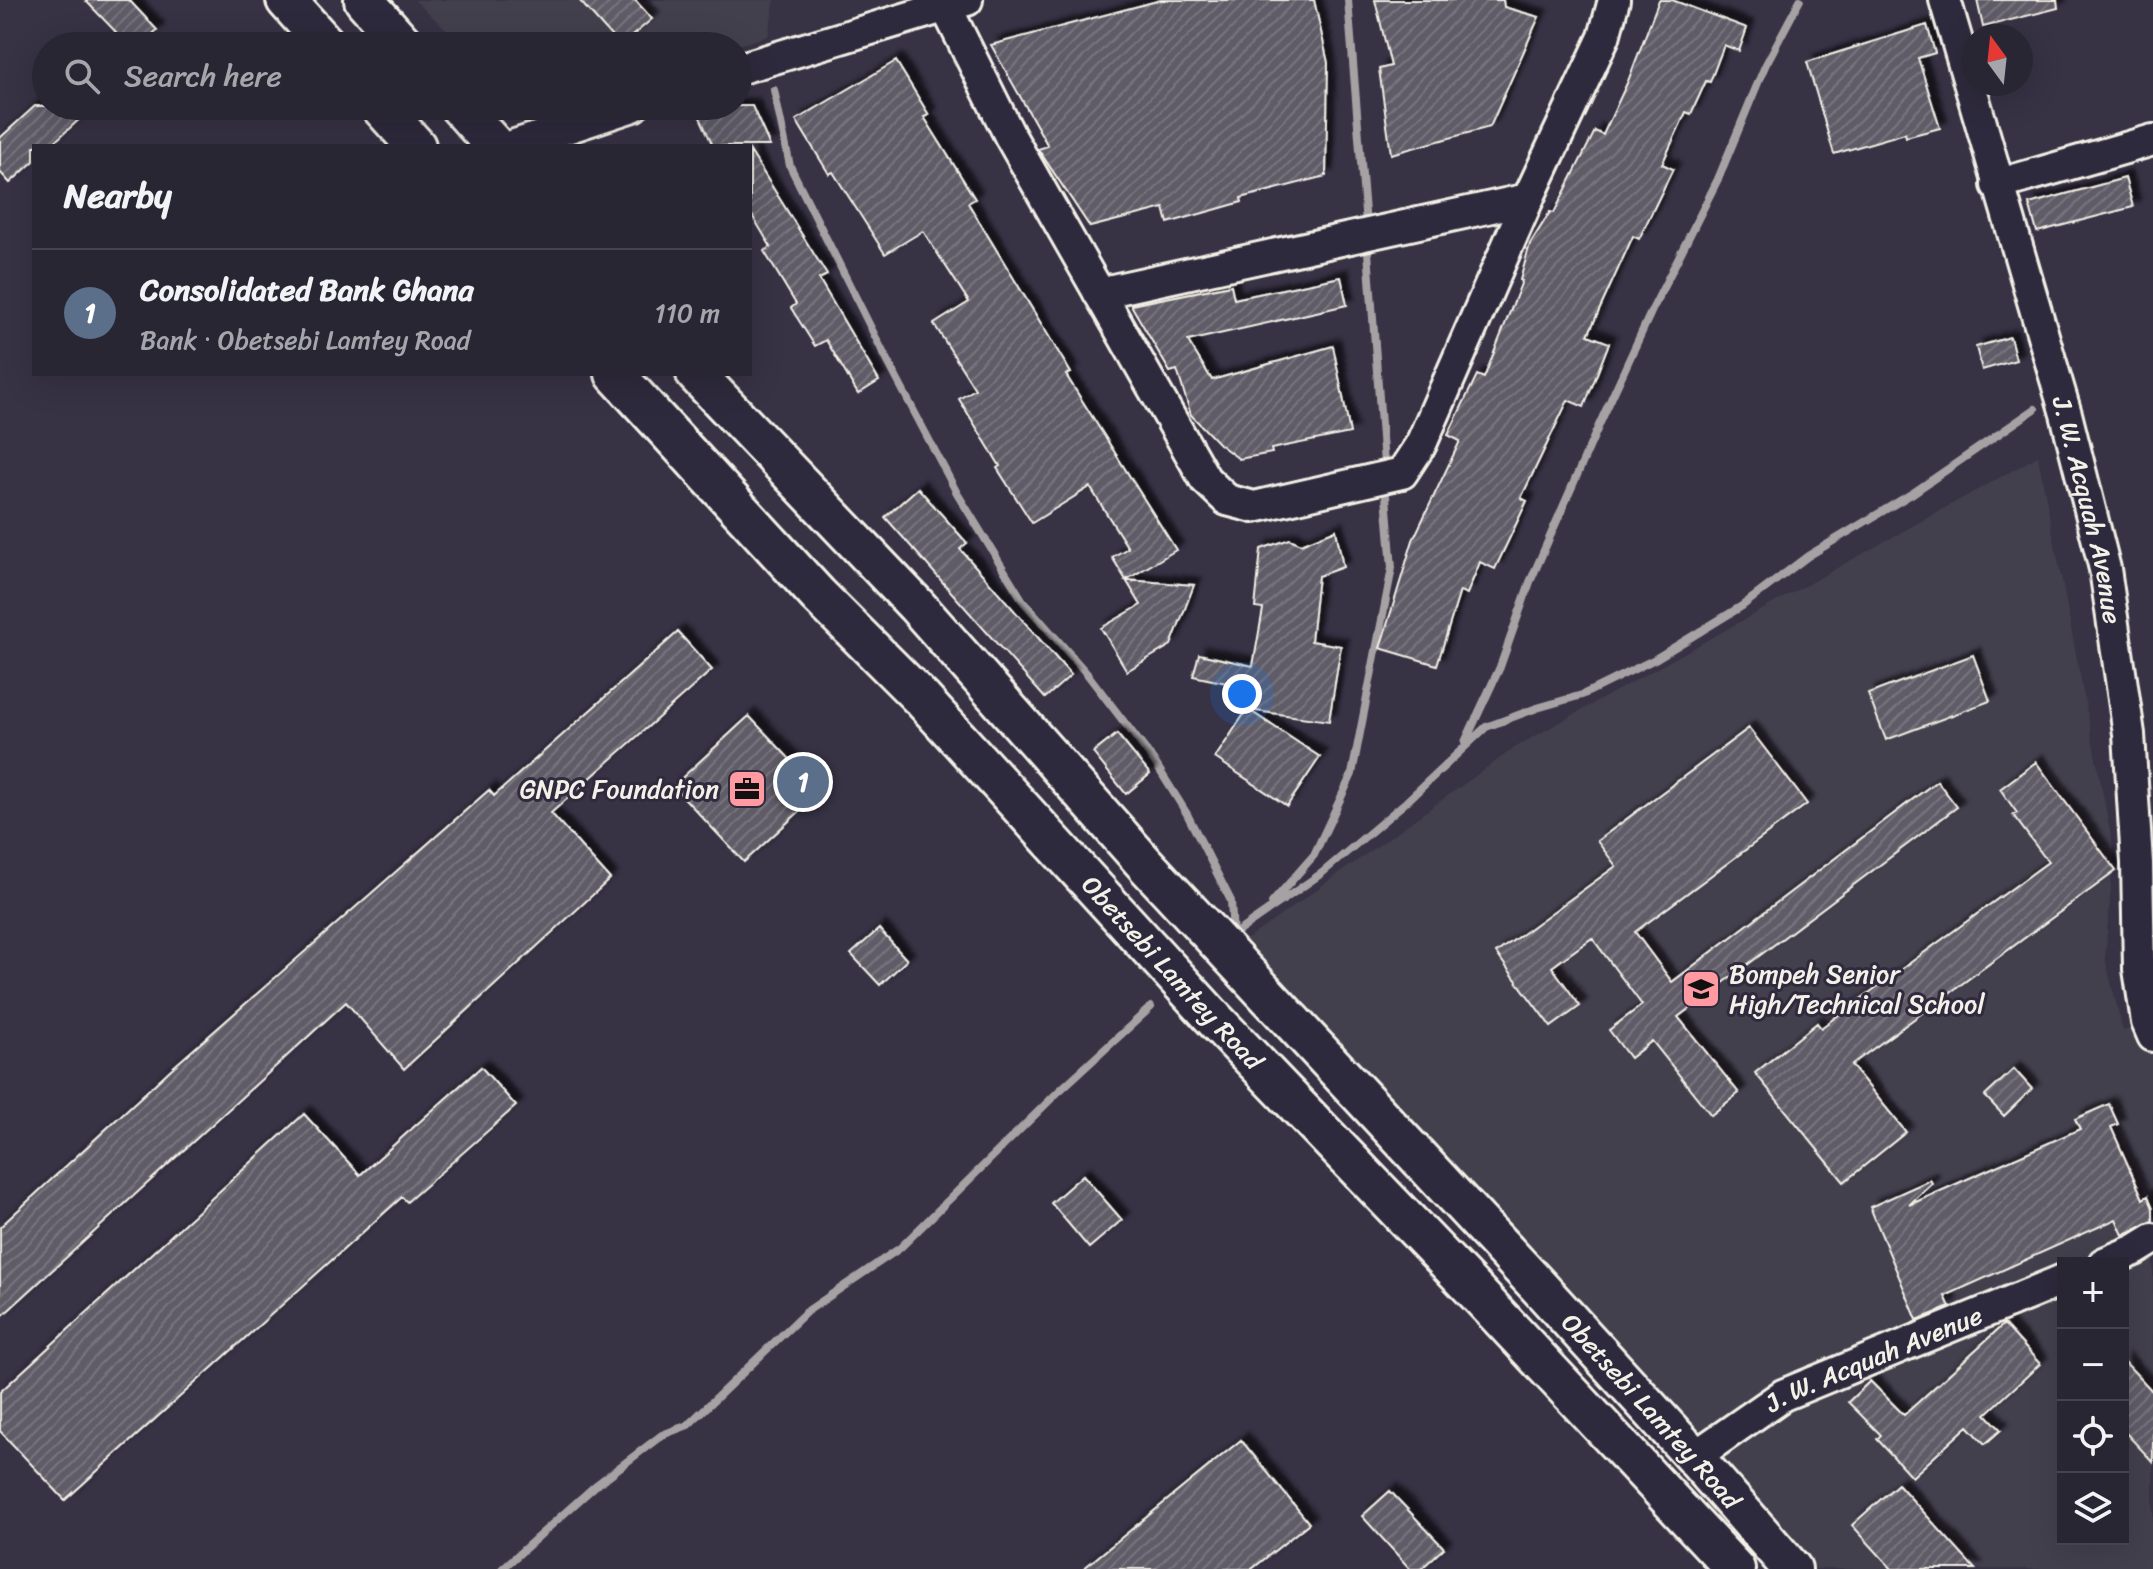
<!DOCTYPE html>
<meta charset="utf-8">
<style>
:root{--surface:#292633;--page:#35323f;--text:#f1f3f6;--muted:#a5a5ac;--line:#45434e;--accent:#8bbbb9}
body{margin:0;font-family:Sriracha,sans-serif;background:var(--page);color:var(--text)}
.controls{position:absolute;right:24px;bottom:24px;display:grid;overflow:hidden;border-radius:0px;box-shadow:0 8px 32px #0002}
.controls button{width:72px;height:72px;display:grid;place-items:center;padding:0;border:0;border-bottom:2px solid var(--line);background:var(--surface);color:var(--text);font:40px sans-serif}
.compass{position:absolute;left:1961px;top:24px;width:72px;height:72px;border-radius:50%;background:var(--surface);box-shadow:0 8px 32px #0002;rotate:345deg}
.you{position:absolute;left:1242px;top:694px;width:28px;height:28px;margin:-20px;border:6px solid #fff;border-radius:50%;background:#1a73e8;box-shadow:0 0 0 12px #1a73e833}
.badge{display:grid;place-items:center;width:52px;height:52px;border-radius:50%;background:var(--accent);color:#fff;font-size:26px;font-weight:700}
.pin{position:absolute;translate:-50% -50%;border:4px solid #fff;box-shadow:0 2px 8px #0006}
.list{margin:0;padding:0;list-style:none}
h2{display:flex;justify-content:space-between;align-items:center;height:104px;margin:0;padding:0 32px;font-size:34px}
h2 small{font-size:26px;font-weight:400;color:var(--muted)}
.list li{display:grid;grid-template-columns:52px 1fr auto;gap:24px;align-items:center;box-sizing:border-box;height:128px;padding:0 32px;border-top:2px solid var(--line)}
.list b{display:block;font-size:30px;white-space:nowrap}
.list p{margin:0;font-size:26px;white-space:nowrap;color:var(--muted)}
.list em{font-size:26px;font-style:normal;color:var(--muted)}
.icon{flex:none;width:44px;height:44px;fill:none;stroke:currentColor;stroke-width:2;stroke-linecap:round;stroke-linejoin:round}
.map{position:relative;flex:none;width:2153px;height:1569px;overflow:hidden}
.search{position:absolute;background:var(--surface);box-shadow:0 8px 32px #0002;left:32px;top:32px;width:720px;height:88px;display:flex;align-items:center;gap:20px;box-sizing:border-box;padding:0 28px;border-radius:44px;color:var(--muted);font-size:30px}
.panel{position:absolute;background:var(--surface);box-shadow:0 8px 32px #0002;left:32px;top:144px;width:720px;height:232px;border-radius:0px}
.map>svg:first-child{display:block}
.built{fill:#433f4e;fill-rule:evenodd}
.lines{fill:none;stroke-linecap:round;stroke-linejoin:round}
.stream{stroke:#a6a2a4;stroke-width:8}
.building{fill:url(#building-hatch);stroke:#f4f1e8;stroke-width:2;filter:url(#shadow)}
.minor-casing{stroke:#f4f1e8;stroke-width:36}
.major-casing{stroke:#f4f1e8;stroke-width:44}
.minor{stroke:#2f2a3d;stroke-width:30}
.major{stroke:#2f2a3d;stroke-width:38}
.labels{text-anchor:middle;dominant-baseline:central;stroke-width:6;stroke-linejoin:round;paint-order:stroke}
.street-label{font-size:26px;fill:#f4f1e8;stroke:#2f2a3d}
.poi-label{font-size:26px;fill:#f4f1e8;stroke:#2f2a3d;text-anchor:end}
</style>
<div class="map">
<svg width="2153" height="1569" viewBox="0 0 2153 1569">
<defs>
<pattern id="building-hatch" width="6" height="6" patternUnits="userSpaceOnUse" patternTransform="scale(2)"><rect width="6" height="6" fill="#5f5c67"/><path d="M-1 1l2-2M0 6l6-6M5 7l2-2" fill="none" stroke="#77747d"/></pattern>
<filter id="shadow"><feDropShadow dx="7" dy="-7" stdDeviation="2" flood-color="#0009"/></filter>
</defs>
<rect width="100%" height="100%" fill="#373244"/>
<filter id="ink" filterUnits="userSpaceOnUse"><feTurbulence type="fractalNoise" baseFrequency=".0125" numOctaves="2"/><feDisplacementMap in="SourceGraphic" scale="16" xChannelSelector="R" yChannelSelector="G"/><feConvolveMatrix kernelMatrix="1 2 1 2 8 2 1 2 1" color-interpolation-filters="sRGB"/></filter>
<g filter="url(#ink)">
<path class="built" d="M414 0H775L768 36 736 46H465Z
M2038 456 2114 852 2105 958 2123 1031 2153 1021V1569H1816L1246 940 1517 746ZM2063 1263H2123V1539H2063Z"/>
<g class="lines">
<path class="stream" d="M1348 0 1366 225
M774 90 790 166 888 362 957 493 1023 601 1088 675 1154 761 1187 814 1231 901 1233 935
M1368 252 1384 464
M1465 742 1500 667 1530 582 1600 423 1652 310 1718 179 1765 66 1800 0
M1272 903 1314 855 1352 774 1392 568 1386 496
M1233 935 1322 873 1406 802 1486 727 1537 708 1582 695 1655 659 1742 606 1808 556 1913 493 2035 409
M502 1569 595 1486 662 1435 688 1425 806 1312 900 1248 1058 1092 1151 1007"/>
</g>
<path class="building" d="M85 0H129L157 30 140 46H101L116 32Z
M579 0H635L652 19 620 46Z
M1161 0H1314L1328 63 1326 176 1241 198 1242 202 1168 223 1164 208 1090 227 1038 149 1048 146 991 45Z
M1375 0H1503L1504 7 1539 17 1490 127 1391 154 1379 69 1391 66Z
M1659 0H1672L1747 28 1739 51 1724 45 1710 82 1706 81 1691 114 1686 112 1662 164 1673 169 1639 239 1633 236 1588 335 1609 343 1584 407 1568 400 1521 498 1527 501 1495 569 1480 562 1467 594 1460 591 1437 665 1380 648 1413 540 1460 441 1448 435 1477 375 1484 378 1522 281 1520 280 1530 244 1550 212 1554 213 1595 131 1603 135 1628 81Z
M1977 0H2057L2058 8 1983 27Z
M1927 25 1935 53 1918 58 1940 128 1906 137 1905 133 1834 154 1807 62Z
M896 61 929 115 924 117 975 199 968 203 1071 373 1066 375 1176 550 1126 580 1194 585 1171 645 1127 671 1101 628 1141 605 1112 557 1128 548 1090 487 1032 523 997 468 1000 466 959 399 975 389 934 324 969 302 923 231 885 254 833 172 829 174 796 120Z
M35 106H94L50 146H34V161L10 183 0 172V138Z
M721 106H752L770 146H713L699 115Z
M750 151 827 275 819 279 879 381 858 394 826 340 815 346 791 308 796 304 764 251 771 247 750 212Z
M2125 178 2133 207 2037 232 2029 204Z
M1341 277 1347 305 1188 341 1212 380 1333 346 1350 433 1271 449 1272 453 1239 459 1219 444 1191 415 1177 370 1170 372 1131 305 1231 285 1234 299Z
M2010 337 2016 360 1982 370 1976 347Z
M918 488 967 543 960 549 1071 675 1045 698 885 517Z
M1336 530 1343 567 1318 576 1311 641 1341 646 1329 721 1249 710 1320 757 1287 806 1215 758 1260 690 1193 676 1199 654 1253 666 1263 609 1255 608 1261 549 1290 539 1301 544Z
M678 632 712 670 551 813 610 879 404 1069 346 1002 0 1318V1227L170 1070 489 790 494 796Z
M1973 655 1990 701 1886 740 1868 694Z
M749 716 821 792 744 862 673 786Z
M1749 728 1807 804 1635 932 1672 982 1937 781 1957 807 1678 1017 1739 1093 1711 1115 1652 1041 1630 1058 1609 1030 1642 1005 1592 938 1552 967 1580 1006 1551 1027 1496 953 1616 866 1597 841Z
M1117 734 1150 774 1126 794 1093 753Z
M2036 762 2116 871 1851 1065 1906 1132 1844 1182 1755 1073 1817 1023 1821 1028 2048 862 2013 815 2017 813 2000 789Z
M879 929 907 960 880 985 851 954Z
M481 1067 516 1106 407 1202 402 1197 65 1500 0 1431V1392L304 1114 360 1175Z
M2014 1069 2032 1089 2004 1116 1985 1096Z
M2109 1104 2118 1124 2111 1127 2143 1199 2148 1196 2153 1208V1221L2123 1235 2116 1219 1945 1296 1950 1307 1917 1320 1870 1207 1930 1180 1932 1183 1909 1205 2080 1129 2075 1119Z
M1083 1175 1122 1220 1089 1248 1051 1203Z
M2004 1324 2040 1364 1986 1414 2001 1430 1985 1444 1968 1426 1912 1477 1877 1439 1881 1435 1848 1402 1870 1381 1904 1415Z
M2123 1360 2153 1392V1462L2123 1430Z
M1241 1440 1309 1523 1252 1569H1083Z
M1898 1484 1975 1569H1892L1852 1525Z
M1390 1491 1444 1548 1421 1569H1410L1362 1516Z"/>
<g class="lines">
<defs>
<g id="minor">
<path id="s1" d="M1945 0 2066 414 2105 569 2129 734 2137 863 2139 969 2147 1022 2153 1036"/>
<path d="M945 5 1010 136 1205 479 1227 500 1254 507 1402 473 1421 444 1528 199 1604 37 1614 0"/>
<path d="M738 69 967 0"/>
<path d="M512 146 633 106"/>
<path d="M1997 185 2153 140"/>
<path d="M1099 293 1528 199"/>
<path d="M2104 1263 2135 1250 2153 1239"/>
<path id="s2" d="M1694 1457 1783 1395 2063 1280"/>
</g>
<g id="major">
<path d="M286 0 327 46"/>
<path d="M364 0 405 46"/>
<path d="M380 106 416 146"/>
<path d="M459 106 495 146"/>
<path id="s3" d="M615 374 818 595 923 700 1216 1021 1477 1293 1735 1569"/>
<path id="s4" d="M696 374 916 605 1146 865 1540 1288 1694 1457 1792 1569"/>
</g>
</defs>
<use href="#minor" class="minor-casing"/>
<use href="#major" class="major-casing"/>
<use href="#minor" class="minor"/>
<use href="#major" class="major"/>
</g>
</g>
<defs>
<symbol id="office-square" viewBox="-11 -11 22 22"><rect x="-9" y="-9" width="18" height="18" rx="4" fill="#ff9aa2" stroke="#2f2a3d"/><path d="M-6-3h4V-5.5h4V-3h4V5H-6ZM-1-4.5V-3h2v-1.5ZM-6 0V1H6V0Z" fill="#111"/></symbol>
<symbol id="school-square" viewBox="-11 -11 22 22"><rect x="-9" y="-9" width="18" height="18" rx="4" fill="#ff9aa2" stroke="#2f2a3d"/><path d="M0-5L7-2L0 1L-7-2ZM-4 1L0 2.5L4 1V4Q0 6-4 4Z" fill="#111"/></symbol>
</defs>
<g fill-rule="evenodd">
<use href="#office-square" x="725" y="767" width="44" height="44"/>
<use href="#school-square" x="1679" y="967" width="44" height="44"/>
</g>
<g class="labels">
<g class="street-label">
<text stroke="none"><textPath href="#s1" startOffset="530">J. W. Acquah Avenue</textPath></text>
<text stroke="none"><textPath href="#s3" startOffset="818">Obetsebi Lamtey Road</textPath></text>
<text stroke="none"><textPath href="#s2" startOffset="206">J. W. Acquah Avenue</textPath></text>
<text stroke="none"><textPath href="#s4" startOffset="1410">Obetsebi Lamtey Road</textPath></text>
</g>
<g class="poi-label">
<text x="719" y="789">GNPC Foundation</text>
<text x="1729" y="974" text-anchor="start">Bompeh Senior<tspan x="1729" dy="30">High/Technical School</tspan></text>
</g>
</g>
</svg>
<div class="controls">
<button>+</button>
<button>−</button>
<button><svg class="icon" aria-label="locate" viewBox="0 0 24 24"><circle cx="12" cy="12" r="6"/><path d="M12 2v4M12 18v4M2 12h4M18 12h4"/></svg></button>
<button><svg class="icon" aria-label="layers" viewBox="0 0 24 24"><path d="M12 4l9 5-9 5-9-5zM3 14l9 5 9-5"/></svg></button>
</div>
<svg class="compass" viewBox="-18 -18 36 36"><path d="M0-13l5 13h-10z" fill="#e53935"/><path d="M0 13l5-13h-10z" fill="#a5a5ac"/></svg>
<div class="you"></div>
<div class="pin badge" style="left:803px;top:782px;background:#5c6f8a">1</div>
<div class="search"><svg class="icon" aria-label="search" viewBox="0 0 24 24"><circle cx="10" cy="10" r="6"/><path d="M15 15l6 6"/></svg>Search here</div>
<section class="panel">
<h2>Nearby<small></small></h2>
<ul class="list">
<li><span class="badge" style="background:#5c6f8a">1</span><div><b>Consolidated Bank Ghana</b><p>Bank · Obetsebi Lamtey Road</p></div><em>110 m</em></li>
</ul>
</section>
</div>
